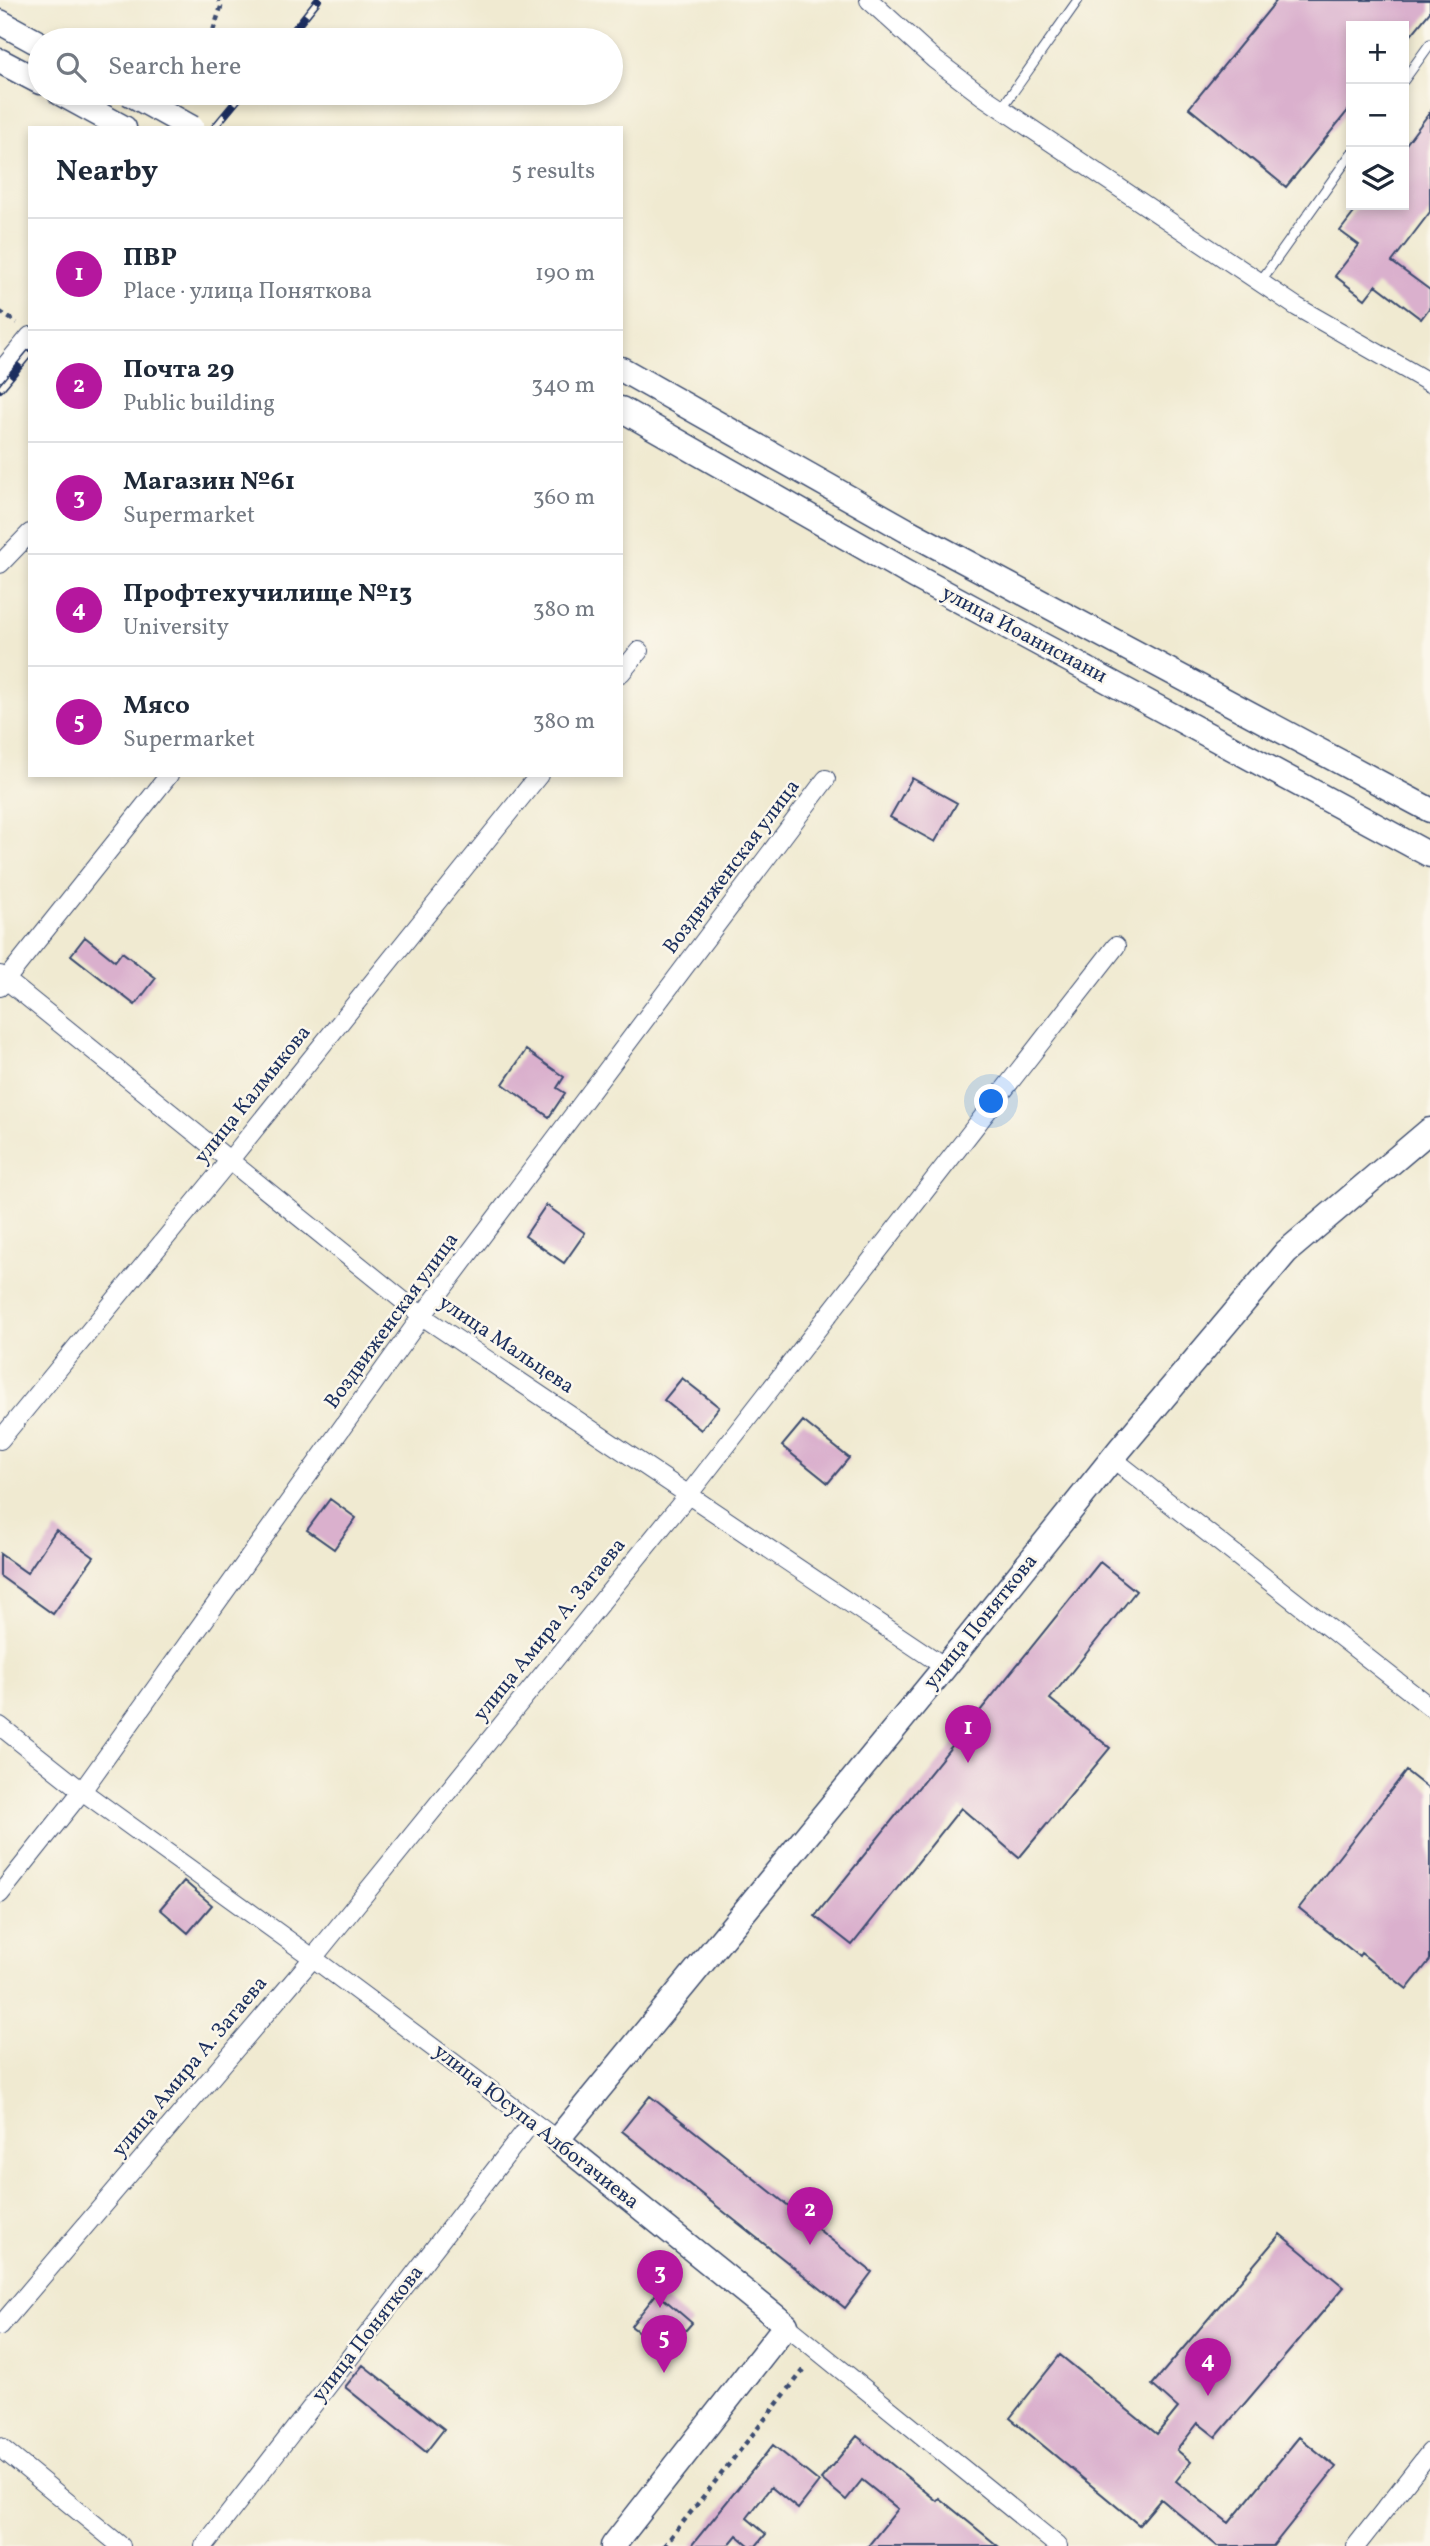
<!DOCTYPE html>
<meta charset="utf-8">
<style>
:root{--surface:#fff;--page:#f2f2f3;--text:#1f2937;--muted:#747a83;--line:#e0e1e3;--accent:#b5179e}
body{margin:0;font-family:Vollkorn,serif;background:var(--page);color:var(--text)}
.controls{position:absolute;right:21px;top:21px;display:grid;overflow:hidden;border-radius:0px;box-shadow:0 4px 10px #0003}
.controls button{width:63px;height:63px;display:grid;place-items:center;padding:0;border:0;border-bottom:2px solid var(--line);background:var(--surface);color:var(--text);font:35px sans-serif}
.you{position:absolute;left:992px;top:1102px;width:24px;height:24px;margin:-18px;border:5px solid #fff;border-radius:50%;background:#1a73e8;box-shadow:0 0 0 10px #1a73e833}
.badge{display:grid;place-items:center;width:46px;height:46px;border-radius:50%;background:var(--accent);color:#fff;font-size:23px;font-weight:700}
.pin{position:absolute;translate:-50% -58px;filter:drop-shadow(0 2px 4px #0008)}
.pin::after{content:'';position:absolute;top:37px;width:24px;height:21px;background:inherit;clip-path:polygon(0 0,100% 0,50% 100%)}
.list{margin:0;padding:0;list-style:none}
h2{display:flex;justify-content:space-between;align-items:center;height:91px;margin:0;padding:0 28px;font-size:30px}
h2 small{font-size:23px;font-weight:400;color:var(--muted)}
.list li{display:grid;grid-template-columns:46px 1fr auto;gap:21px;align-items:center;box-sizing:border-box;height:112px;padding:0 28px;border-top:2px solid var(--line)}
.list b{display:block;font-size:26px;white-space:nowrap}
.list p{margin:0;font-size:23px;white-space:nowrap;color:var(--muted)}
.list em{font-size:23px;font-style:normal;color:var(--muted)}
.icon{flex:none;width:38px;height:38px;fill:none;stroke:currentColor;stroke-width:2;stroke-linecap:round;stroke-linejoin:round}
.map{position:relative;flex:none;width:1430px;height:2546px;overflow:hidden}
.search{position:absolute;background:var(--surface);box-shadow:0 4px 10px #0003;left:28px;top:28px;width:595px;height:77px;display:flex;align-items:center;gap:18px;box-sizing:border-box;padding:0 24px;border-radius:38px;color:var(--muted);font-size:26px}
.panel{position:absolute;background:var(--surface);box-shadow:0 4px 10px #0003;left:28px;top:126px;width:595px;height:651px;border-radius:0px}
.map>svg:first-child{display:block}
.building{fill:#dab0cd}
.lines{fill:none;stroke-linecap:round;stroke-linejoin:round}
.lane-casing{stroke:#3b4b6f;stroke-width:11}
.street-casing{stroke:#3b4b6f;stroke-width:20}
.secondary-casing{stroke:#3b4b6f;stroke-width:27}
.path{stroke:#3b4b6f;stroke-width:4.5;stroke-dasharray:5 5;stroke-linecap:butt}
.lane{stroke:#fff;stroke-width:9}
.street{stroke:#fff;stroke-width:18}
.secondary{stroke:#fff;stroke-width:24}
.rail-casing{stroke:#1b2f5e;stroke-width:8}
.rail{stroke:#fbf7ec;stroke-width:5;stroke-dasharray:16;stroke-linecap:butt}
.secondary-bridge-casing{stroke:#3b4b6f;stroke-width:27;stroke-linecap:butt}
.secondary-bridge{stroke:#fff;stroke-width:24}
.labels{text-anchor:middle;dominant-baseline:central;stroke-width:5;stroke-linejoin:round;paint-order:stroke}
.street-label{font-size:21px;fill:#1b2f5e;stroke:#fbf7ec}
</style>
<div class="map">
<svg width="1430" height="2546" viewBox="0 0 1430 2546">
<rect width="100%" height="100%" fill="#fbf7ec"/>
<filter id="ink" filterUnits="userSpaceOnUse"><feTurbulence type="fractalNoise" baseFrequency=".0143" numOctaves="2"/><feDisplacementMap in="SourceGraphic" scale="14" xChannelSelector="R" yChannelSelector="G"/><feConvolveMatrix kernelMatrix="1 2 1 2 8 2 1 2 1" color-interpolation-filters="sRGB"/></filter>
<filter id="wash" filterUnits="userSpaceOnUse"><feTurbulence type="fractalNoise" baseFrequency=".00686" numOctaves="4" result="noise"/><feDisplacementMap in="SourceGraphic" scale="28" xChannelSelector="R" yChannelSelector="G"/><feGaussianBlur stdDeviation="1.57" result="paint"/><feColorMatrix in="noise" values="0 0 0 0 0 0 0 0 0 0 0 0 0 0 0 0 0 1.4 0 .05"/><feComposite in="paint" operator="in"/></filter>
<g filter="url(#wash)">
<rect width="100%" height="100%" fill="#f0ead1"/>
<g id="blocks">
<path class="building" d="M1277 0H1430V12L1404 44V26H1351V107L1286 187 1189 108Z
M1430 112V212L1392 262 1430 290V307L1421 319 1376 285 1365 299 1335 276 1359 245 1340 231 1360 205H1404V147Z
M912 778 957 803 935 842 890 817Z
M85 937 115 961 122 952 156 978 135 1005 71 955Z
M526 1050 564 1077 557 1088 565 1093 549 1117 503 1084Z
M546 1205 585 1233 564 1263 525 1236Z
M682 1378 719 1407 701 1430 664 1400Z
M803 1421 849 1458 828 1483 782 1446Z
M330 1499 356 1518 334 1549 307 1530Z
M56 1530 94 1557 53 1614 0 1576V1554L27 1573Z
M1100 1562 1136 1591 1050 1699 1110 1748 1019 1858 961 1808 852 1945 815 1916Z
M1406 1771 1430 1790V1960L1407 1989 1361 1953 1359 1956 1299 1908Z
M184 1881 212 1905 188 1933 160 1909Z
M650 2096 872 2272 845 2308 622 2131Z
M1280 2234 1344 2287 1216 2437 1198 2423 1177 2450 1191 2462 1176 2481 1229 2523 1299 2437 1336 2467 1273 2546H1217L1161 2499 1139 2525 1010 2418 1060 2355 1157 2434 1178 2408 1152 2385Z
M657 2293 692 2323 666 2353 631 2326Z
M363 2365 444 2429 426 2452 345 2387Z
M857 2436 937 2501 939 2498 998 2546H868L898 2509 862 2480 846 2500 821 2479Z
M773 2445 819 2482 798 2509 771 2487 747 2518 766 2534 756 2546H750L737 2535 728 2546H691Z"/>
</g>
</g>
<g filter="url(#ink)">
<use href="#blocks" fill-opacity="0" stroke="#3b4b6f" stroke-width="2"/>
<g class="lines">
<defs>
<path id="lane" d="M1404 80 1430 44
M1001 109 1078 0
M1260 282 1351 154"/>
<path id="street" d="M869 0 935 60 984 97 1297 307 1430 383
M0 372 30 336
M0 564 30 533
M621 673 639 651
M0 975 422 1316 945 1667
M0 987 169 775
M0 1440 229 1161 539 775
M1112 1458 1430 1707
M0 1726 82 1791 313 1958 557 2140
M0 1894 82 1791 422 1316 826 779
M786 2325 1058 2546
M0 2326 313 1958 688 1495 1116 946
M0 2447 121 2546
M204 2546 532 2122
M1356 2546 1430 2452"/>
<path id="secondary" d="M0 22 40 44
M0 61 40 82
M60 93 124 128
M621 369 906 530 1430 810
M621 409 916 577 1430 855
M613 2546 786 2325 557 2140 945 1667 1120 1449 1286 1252 1430 1130"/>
</defs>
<use href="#lane" class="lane-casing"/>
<use href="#street" class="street-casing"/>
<use href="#secondary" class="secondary-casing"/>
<path class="path" d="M210 40 221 7 219 0
M0 312 17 323
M664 2546 807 2366"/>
<use href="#lane" class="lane"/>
<use href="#street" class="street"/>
<use href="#secondary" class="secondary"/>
<defs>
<path id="rail" d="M286 40 318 0
M214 128 243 93
M0 389 30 353"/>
</defs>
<use href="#rail" class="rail-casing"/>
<use href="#rail" class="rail"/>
<defs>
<path id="secondary-bridge" d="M129 93 192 128"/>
</defs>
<use href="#secondary-bridge" class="secondary-bridge-casing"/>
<use href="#secondary-bridge" class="secondary-bridge"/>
</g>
</g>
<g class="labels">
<g class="street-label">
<text transform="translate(1024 635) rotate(28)">улица Иоанисиани</text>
<text transform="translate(732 867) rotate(-53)">Воздвиженская улица</text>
<text transform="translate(253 1095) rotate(-51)">улица Калмыкова</text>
<text transform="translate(392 1321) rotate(-54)">Воздвиженская улица</text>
<text transform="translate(506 1345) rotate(34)">улица Мальцева</text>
<text transform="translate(981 1622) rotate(-51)">улица Поняткова</text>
<text transform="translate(550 1630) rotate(-51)">улица Амира А. Загаева</text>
<text transform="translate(190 2067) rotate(-50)">улица Амира А. Загаева</text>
<text transform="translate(536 2127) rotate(38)">улица Юсупа Албогачиева</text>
<text transform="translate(368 2334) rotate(-52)">улица Поняткова</text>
</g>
</g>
</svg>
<div class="controls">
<button>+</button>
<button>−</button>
<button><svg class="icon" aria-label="layers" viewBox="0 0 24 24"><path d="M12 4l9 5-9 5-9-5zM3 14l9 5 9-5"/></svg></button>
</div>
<div class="you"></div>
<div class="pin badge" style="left:968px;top:1763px">1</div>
<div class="pin badge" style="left:810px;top:2245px">2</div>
<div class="pin badge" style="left:660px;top:2308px">3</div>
<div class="pin badge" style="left:1208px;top:2396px">4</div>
<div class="pin badge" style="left:664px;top:2373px">5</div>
<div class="search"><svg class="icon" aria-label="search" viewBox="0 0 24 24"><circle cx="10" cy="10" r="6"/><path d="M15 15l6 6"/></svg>Search here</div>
<section class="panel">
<h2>Nearby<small>5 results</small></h2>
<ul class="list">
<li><span class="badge">1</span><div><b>ПВР</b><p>Place · улица Поняткова</p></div><em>190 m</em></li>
<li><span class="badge">2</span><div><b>Почта 29</b><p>Public building</p></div><em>340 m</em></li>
<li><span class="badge">3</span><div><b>Магазин №61</b><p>Supermarket</p></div><em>360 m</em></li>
<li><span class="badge">4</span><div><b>Профтехучилище №13</b><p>University</p></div><em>380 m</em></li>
<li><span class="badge">5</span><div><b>Мясо</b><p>Supermarket</p></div><em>380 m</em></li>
</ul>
</section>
</div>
